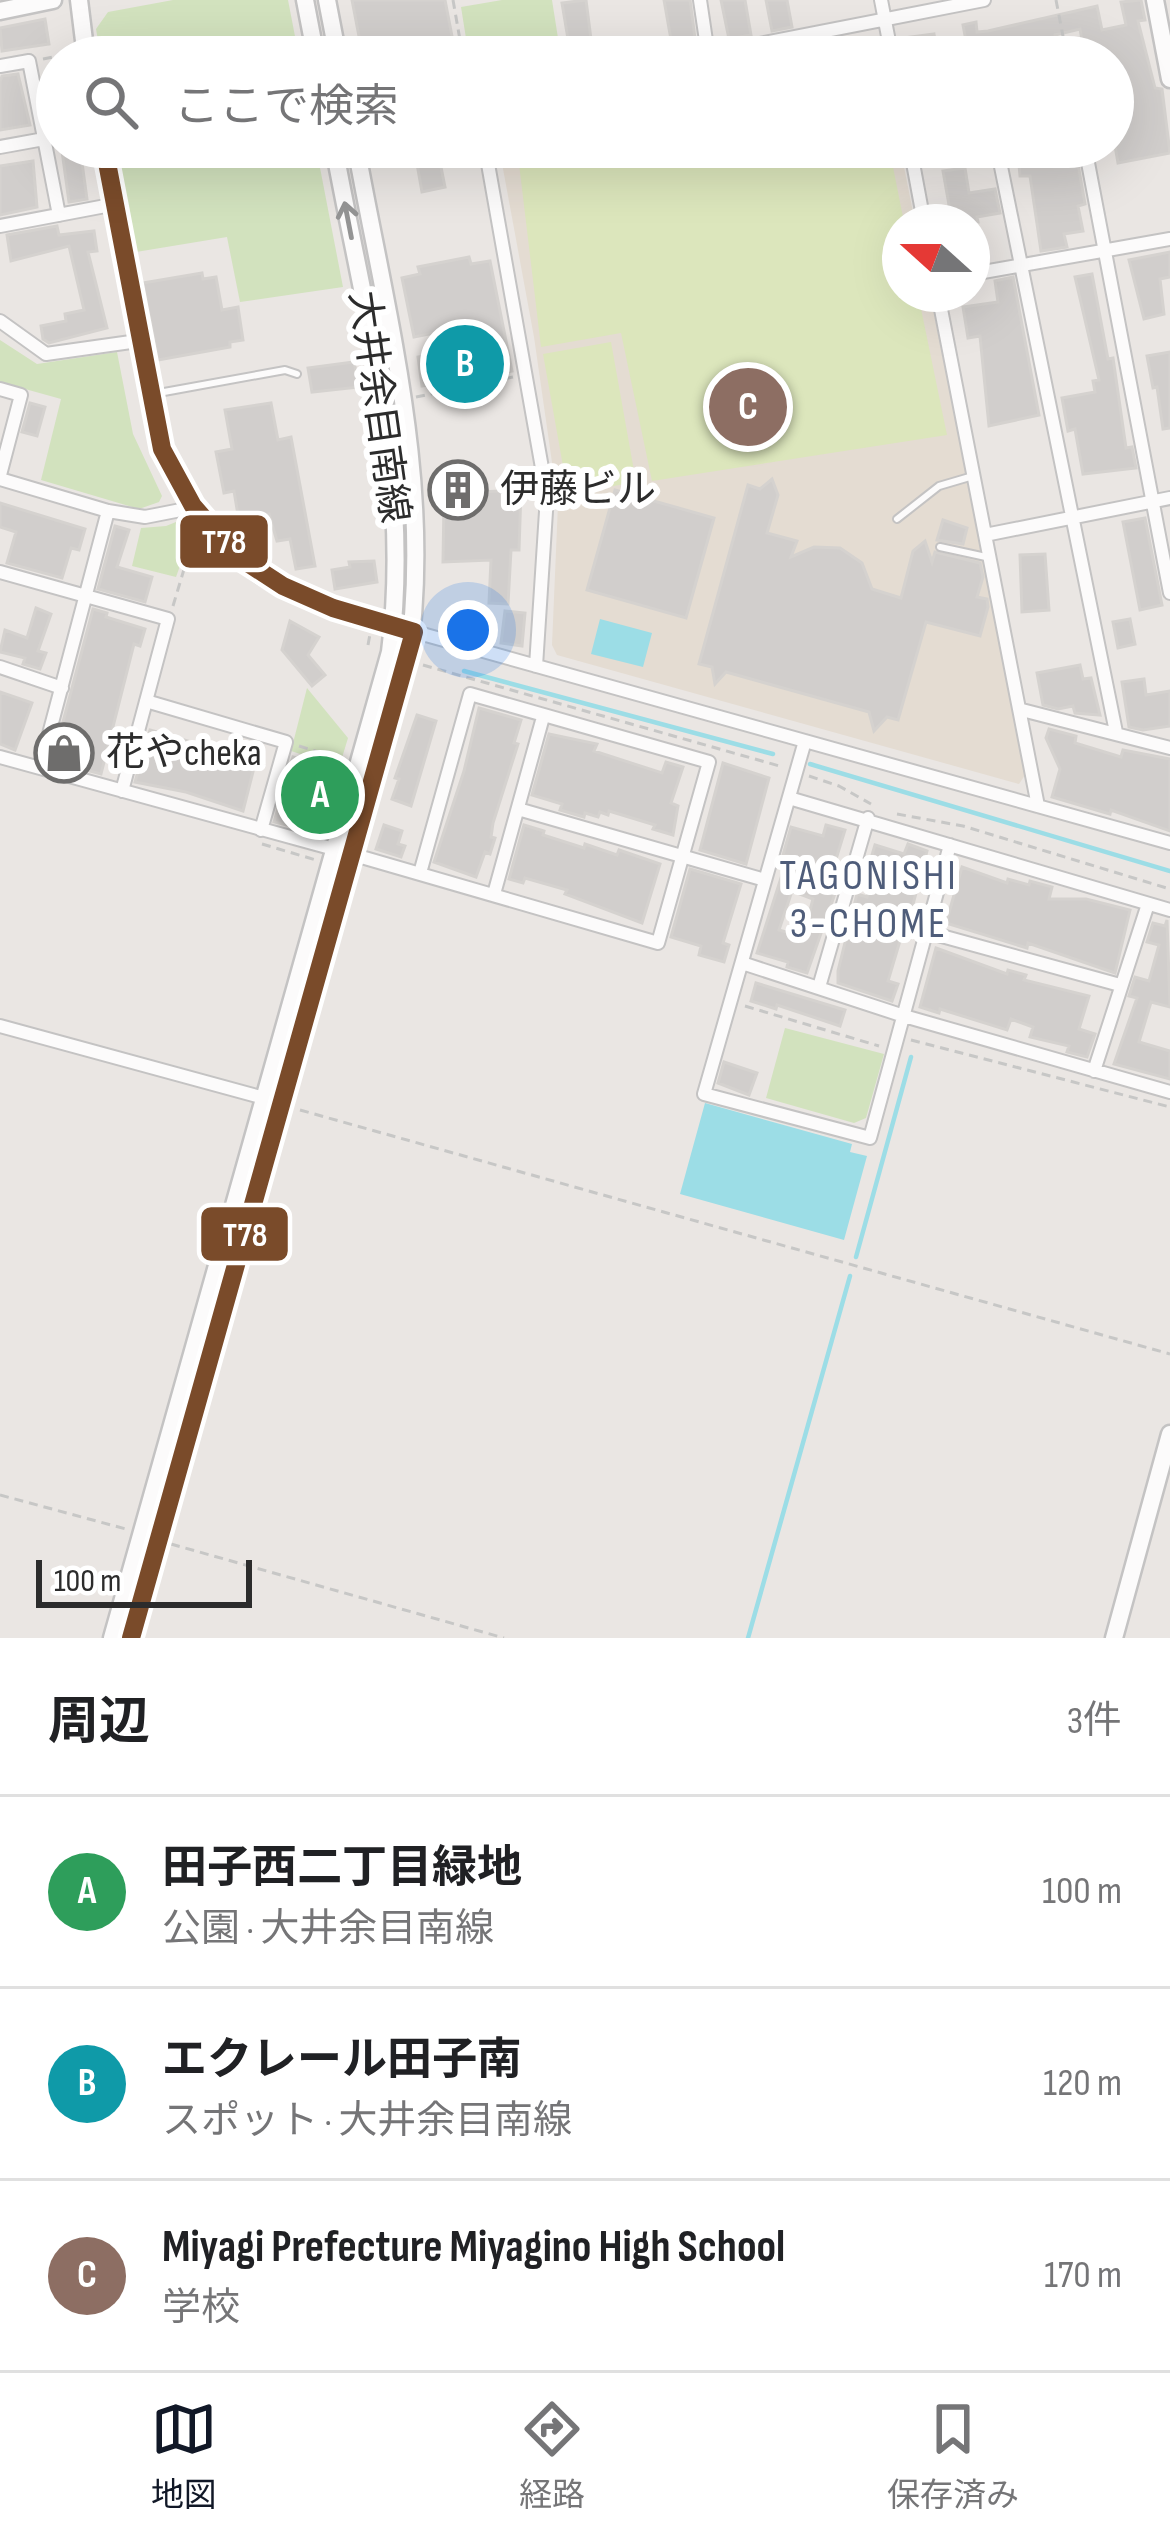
<!DOCTYPE html>
<html lang="ja">
<meta charset="utf-8">
<style>
:root{--surface:#fff;--page:#f6f6f6;--text:#202124;--muted:#757577;--line:#e0e0e0;--accent:#111827}
body{margin:0;font-family:"Sofia Sans Condensed","Noto Sans JP",sans-serif;background:var(--page);color:var(--text)}
.compass{position:absolute;left:882px;top:204px;width:108px;height:108px;border-radius:50%;background:var(--surface);box-shadow:0 12px 48px #0002;rotate:291deg}
.scale{position:absolute;left:36px;bottom:30px;width:216px;box-sizing:border-box;padding-left:12px;border:6px solid #2c2c2c;border-top:0;font-size:33px;line-height:42px;white-space:nowrap;color:#2c2c2c;-webkit-text-stroke:9px #fff;paint-order:stroke}
.you{position:absolute;left:468px;top:630px;width:42px;height:42px;margin:-30px;border:9px solid #fff;border-radius:50%;background:#1a73e8;box-shadow:0 0 0 18px #1a73e833}
.badge{display:grid;place-items:center;width:78px;height:78px;border-radius:50%;background:var(--accent);color:#fff;font-size:39px;font-weight:700}
.pin{position:absolute;translate:-50% -50%;border:6px solid #fff;box-shadow:0 3px 12px #0006}
.list{margin:0;padding:0;list-style:none}
h2{display:flex;justify-content:space-between;align-items:center;height:156px;margin:0;padding:0 48px;font-size:51px}
h2 small{font-size:39px;font-weight:400;color:var(--muted)}
.list li{display:grid;grid-template-columns:78px 1fr auto;gap:36px;align-items:center;box-sizing:border-box;height:192px;padding:0 48px;border-top:3px solid var(--line)}
.list b{display:block;font-size:45px;white-space:nowrap}
.list p{margin:0;font-size:39px;white-space:nowrap;color:var(--muted)}
.list em{font-size:39px;font-style:normal;color:var(--muted)}
.icon{flex:none;width:66px;height:66px;fill:none;stroke:currentColor;stroke-width:2;stroke-linecap:round;stroke-linejoin:round}
.map{position:relative;flex:none;width:1170px;height:1638px;overflow:hidden}
.search{position:absolute;background:var(--surface);box-shadow:0 12px 48px #0002;left:36px;right:36px;top:36px;height:132px;display:flex;align-items:center;gap:30px;box-sizing:border-box;padding:0 42px;border-radius:66px;color:var(--muted);font-size:45px}
.sheet{height:732px;background:var(--surface)}
nav{display:flex;justify-content:space-around;align-items:center;box-sizing:border-box;height:168px;border-top:3px solid var(--line);background:var(--surface);font-size:33px;color:var(--muted)}
nav a{display:grid;justify-items:center;gap:6px}
nav .on{color:var(--accent)}
.map>svg:first-child{display:block}
.education{fill:#e4dcd2}
.green{fill:#d2e2be}
.pitch{fill:#dce6bc}
.water{fill:#9cdde6}
.lines{fill:none;stroke-linecap:round;stroke-linejoin:round}
.stream{stroke:#9cdde6;stroke-width:4.5}
.building{fill:#d1cecc;stroke:#d5d2cf;stroke-width:3;fill-rule:evenodd}
.lane-casing{stroke:#c4c3c3;stroke-width:10}
.street-casing{stroke:#c4c3c3;stroke-width:16}
.secondary-casing{stroke:#c4c3c3;stroke-width:21}
.path{stroke:#c7c7c6;stroke-width:3;stroke-dasharray:9 6;stroke-linecap:butt}
.lane{stroke:#fcfbfb;stroke-width:6}
.street{stroke:#fcfbfb;stroke-width:12}
.secondary{stroke:#fcfbfb;stroke-width:16}
.bus-1-casing{stroke:#fff;stroke-width:27}
.bus-1{stroke:#7a4b2a;stroke-width:18}
.oneway{stroke:#949494}
.labels{text-anchor:middle;dominant-baseline:central;stroke-width:12;stroke-linejoin:round;paint-order:stroke}
.street-label{font-size:39px;fill:#2c2c2c;stroke:#fff}
.poi-label{font-size:39px;fill:#2c2c2c;stroke:#fff;text-anchor:start}
.neighbourhood-label{font-size:42px;letter-spacing:3px;fill:#4f5d7a;stroke:#fff}
.line-badge{stroke:#fff;stroke-width:4.5}
.badge-label{font-size:33px;text-anchor:middle;font-weight:bold;fill:#fff}
</style>
<div class="map">
<svg width="1170" height="1638" viewBox="0 0 1170 1638">
<rect width="100%" height="100%" fill="#eae6e3"/>
<path class="education" d="M499 147H900L915 222H900V294H930L1027 772 1019 784 557 655 552 645 558 504 534 337Z"/>
<path class="green" d="M173 0H288L299 57H101L96 29 108 12Z
M502 0H552L561 57H469L461 7Z
M117 147H316L343 287 240 302 227 237 136 252Z
M0 340 37 364 117 352 133 434 162 496 159 502 139 509 41 480 61 399 0 382Z
M176 522 196 544 185 552 176 577 132 566 141 528 166 526Z
M307 688 348 738 320 830 312 837 298 833 319 760 291 751Z
M785 1028 884 1054 866 1118 854 1123 766 1098Z"/>
<path class="pitch" d="M517 147H889L904 222H900V294H918L947 435 652 481 621 333 541 347Z
M611 342 636 482 568 494 543 354Z"/>
<path class="water" d="M600 619 652 633 643 667 591 654Z
M705 1103 852 1144 850 1152 867 1156 844 1240 680 1194Z"/>
<g class="lines">
<path class="stream" d="M464 671 773 754
M810 764 1170 871
M856 1257 911 1057
M748 1638 850 1276"/>
</g>
<path class="building" d="M352 0H445L456 57H363Z
M586 0 593 55 571 57 562 3Z
M664 0H690L696 46 673 51Z
M721 0H745L751 35 729 39Z
M766 0H787L792 27 772 31Z
M1141 0 1145 20 1138 21 1155 88 1162 89 1170 153 1118 163 1113 134V57H1085L1080 29 1055 35 1059 57H1041L1040 52 969 57 963 25 976 22 977 32 988 31 1097 6 1102 30 1126 25 1121 2Z
M45 19 49 44 2 51 0 28Z
M934 34 937 52 930 57H902L903 38Z
M18 74 30 125 0 130V82L2 76Z
M414 147H437L445 187 422 192Z
M1055 147H1075L1085 204 1078 206 1083 231 1064 234 1067 247 1041 251 1030 176H1020L1018 154 1056 152Z
M80 148 87 199 69 202 62 151Z
M33 161 37 207 0 215V166Z
M965 168 969 193 995 189 1000 213 977 217 978 222H952L943 171Z
M57 226 59 235 94 231 97 251 88 252 107 328 49 343 43 339 41 326 66 321 65 314 84 310 69 246 11 261 7 235Z
M1170 252V277L1160 279 1164 314 1144 319 1129 260Z
M469 257 471 264 490 261 512 371 422 386 418 357 483 346 480 324 414 337 402 278 420 274 418 267Z
M202 273 203 279 216 277 222 310 238 307 243 340 230 342V347L158 360 143 283Z
M1092 274 1108 359 1113 358 1126 448 1132 447 1136 468 1083 474 1075 429 1068 431 1062 398 1095 392 1093 381 1099 380 1075 277Z
M1013 277 1039 415 989 426 980 336 968 338 963 307 998 302 995 281Z
M1170 352V428L1163 429 1157 387 1153 388 1147 356Z
M354 362 359 387 312 392 308 368Z
M30 403 45 407 37 436 22 432Z
M271 403 278 440 291 437 315 566 296 569 290 539 277 541 269 514 239 521 234 491 224 493 216 452 232 449 225 410Z
M482 476 480 492 521 490 519 550H511L508 604 489 603 491 560 443 562 444 503H434L435 478Z
M772 479 778 495 767 533 797 541 791 557 814 547 840 548 862 563 872 589 901 598 913 551 925 541 932 562 935 552 980 563 983 577 977 597 987 599 988 607 980 636 926 622 898 720 887 717 874 731 869 712 726 672 715 684 712 667 699 664 748 485 760 489Z
M615 490 714 518 686 618 587 590Z
M0 503 85 529 79 550 71 548 62 578 7 563 16 532 0 527Z
M1145 518 1162 605 1140 610 1123 522Z
M943 520 967 528 963 544 937 540Z
M115 526 129 530 117 567 152 577 145 602 98 589Z
M1045 554 1049 610 1022 612 1020 555Z
M374 561 377 582 335 589 332 570 350 567 349 562Z
M36 608 51 614 38 651 46 653 40 669 23 664 25 658 0 652 5 630 27 638Z
M93 609 107 613 106 617 145 629 140 646 134 644 101 774 82 769 85 761 55 752Z
M505 611 525 613 522 646 501 643Z
M1130 619 1135 644 1118 648 1113 622Z
M290 621 319 637 308 655 325 675 312 686 282 650Z
M1080 665 1083 679 1091 678 1100 715 1075 713 1073 706 1058 709 1043 705 1037 673Z
M1144 679 1146 695 1170 691V726L1143 730 1129 727 1122 682Z
M0 692 32 703 15 750 0 744Z
M479 708 521 720 514 743 518 744 493 823 491 837 495 838 490 854 485 852 476 877 434 862 464 771Z
M417 715 436 721 411 806 392 799 399 779 395 778Z
M1049 729 1076 736 1075 743 1121 757 1123 750 1170 759V831L1111 810 1110 814 1052 797 1060 769 1046 738Z
M150 730 239 756 241 751 257 756 243 811 186 792 135 782Z
M549 734 597 744 594 751 662 773 666 762 683 767 671 803 678 806 673 835 653 829 655 825 609 811 608 815 600 812 598 817 585 813 584 817 560 810 562 804 532 795Z
M293 757 305 761 291 826 274 822Z
M723 763 769 778 746 864 700 850Z
M384 825 402 831 398 844 405 846 401 857 376 849Z
M524 825 544 831 543 835 584 848 585 844 617 855 619 850 660 864 642 923 565 894 567 890 525 878 523 883 509 879Z
M826 825 845 830 828 885 837 888 807 973 787 967 788 962 757 953 788 856 783 855 791 827 823 836ZM792 891 813 899 803 937 779 930Z
M908 844 927 851 905 935 902 934 888 981 898 984 892 1001 838 983V971L857 894 867 897 875 867 869 865 875 845 904 854Z
M962 867 1007 883 1008 879 1029 885 1030 881 1052 887 1049 899H1086L1130 910 1115 973 1028 943 1027 948 946 923Z
M690 869 741 884 723 943 729 945 724 962 699 955 701 946 671 937Z
M1167 920 1170 1007 1151 1002 1139 1042 1170 1051V1079L1114 1064 1137 998 1129 996 1135 977 1149 981 1159 945 1147 942 1153 923 1165 926Z
M936 948 1007 974 1008 970 1026 975 1024 980 1089 996 1079 1029 1095 1034 1087 1057 1067 1052 1069 1046 1030 1037 1033 1027 1011 1019 1007 1030 940 1009 939 1013 920 1007Z
M756 983 845 1010 840 1026 777 1005 776 1009 751 1001Z
M724 1062 757 1073 749 1095 718 1083Z"/>
<g class="lines">
<defs>
<path id="lane" d="M153 394 285 370 297 374
M897 519 939 486 973 476
M940 547 986 557"/>
<path id="street" d="M700 0 708 54
M881 0 892 57
M693 57 984 0
M0 66 29 61 59 215
M0 147 44 139
M485 147 547 496 536 666
M910 147 924 222
M997 147 1116 732
M1085 147 1170 593
M0 226 116 204
M972 274 1170 239
M938 294 1038 806
M0 321 46 354 138 341
M0 389 21 395 0 475
M0 479 108 511 145 517 196 507
M985 535 1170 498
M0 572 168 619 122 791
M408 630 1170 843
M0 667 62 688
M146 701 286 742 261 830
M1022 710 1170 748
M805 741 704 1094 870 1138 950 845
M0 757 334 849
M40 768 108 511
M789 798 1170 910
M518 809 765 880
M351 854 658 943 709 762 470 694 420 873
M494 894 543 717
M927 932 1120 985
M742 963 904 1016 1170 1092
M819 987 868 818
M0 1026 264 1098
M1094 1071 1148 904"/>
<path id="secondary" d="M79 0 86 57
M305 0 316 57
M327 0 338 57
M1155 0 1170 79
M0 11 53 0
M104 147 162 449C177 477 192 506 211 531 255 587 328 609 394 626
M112 1638 390 652C412 478 365 317 334 147
M131 1638 407 666C435 491 387 318 356 147
M1114 1638 1170 1434"/>
</defs>
<use href="#lane" class="lane-casing"/>
<use href="#street" class="street-casing"/>
<use href="#secondary" class="secondary-casing"/>
<path class="path" d="M453 0 463 57
M1056 0 1067 57
M43 59 69 54
M416 397 513 377
M173 606 188 556 200 545
M368 645 370 634
M423 665 783 767
M299 746 341 759
M809 776 839 786 871 804
M897 814 963 826 1170 889
M262 844 316 860
M745 1006 879 1046
M911 1040 1170 1107
M300 1110 1170 1354
M0 1495 126 1529
M171 1544 504 1638"/>
<use href="#lane" class="lane"/>
<use href="#street" class="street"/>
<use href="#secondary" class="secondary"/>
<defs>
<path id="bus-1" d="M104 147 162 449 193 506 237 556 283 586 333 608 414 632 131 1638"/>
</defs>
<use href="#bus-1" class="bus-1-casing"/>
<use href="#bus-1" class="bus-1"/>
</g>
<defs><path id="oneway-shaft" d="M-6 0H5M1.5-3L5.5 0L1.5 3" fill="none" stroke-width="1.6" stroke-linecap="round" stroke-linejoin="round" transform="scale(3)"/></defs>
<use class="oneway" href="#oneway-shaft" transform="translate(348 220) rotate(-101)"/>
<defs>
<symbol id="building-ring" viewBox="-11 -11 22 22"><circle r="9.5" fill="#fff" stroke="#6e6d6c" stroke-width="1.5"/><path d="M-4-6H4V6H1V3H-1V6H-4ZM-2.5-4.3h1.7v1.8h-1.7ZM.8-4.3h1.7v1.8H.8ZM-2.5-1h1.7V.8h-1.7ZM.8-1h1.7V.8H.8Z" fill="#6e6d6c"/></symbol>
<symbol id="shop-ring" viewBox="-11 -11 22 22"><circle r="9.5" fill="#fff" stroke="#6e6d6c" stroke-width="1.5"/><path d="M-5-2.5h2.3a2.7 3.5 0 0 1 5.4 0H5L5.5 6h-11ZM-1.5-2.5h3a1.5 2.3 0 0 0-3 0Z" fill="#6e6d6c"/></symbol>
</defs>
<g fill-rule="evenodd">
<use href="#building-ring" x="425" y="457" width="66" height="66"/>
<use href="#shop-ring" x="31" y="720" width="66" height="66"/>
</g>
<g class="labels">
<g class="street-label">
<text transform="translate(378 407) rotate(82)">大井余目南線</text>
</g>
<g class="poi-label">
<text x="500" y="490">伊藤ビル</text>
<text x="106" y="753">花やcheka</text>
</g>
<g class="neighbourhood-label">
<text x="869" y="876">TAGONISHI<tspan x="869" dy="48">3-CHOME</tspan></text>
</g>
</g>
<g class="line-badge">
<rect x="178" y="513" width="92" height="57" rx="12" fill="#7a4b2a"/>
<rect x="199" y="1205" width="91" height="58" rx="12" fill="#7a4b2a"/>
</g>
<g class="badge-label">
<text x="224" y="553">T78</text>
<text x="245" y="1246">T78</text>
</g>
</svg>
<svg class="compass" viewBox="-18 -18 36 36"><path d="M0-13l5 13h-10z" fill="#e53935"/><path d="M0 13l5-13h-10z" fill="#757577"/></svg>
<div class="scale">100 m</div>
<div class="you"></div>
<div class="pin badge" style="left:320px;top:795px;background:#2e9e5b">A</div>
<div class="pin badge" style="left:465px;top:364px;background:#0f9aa8">B</div>
<div class="pin badge" style="left:748px;top:407px;background:#8d6e63">C</div>
<div class="search"><svg class="icon" aria-label="search" viewBox="0 0 24 24"><circle cx="10" cy="10" r="6"/><path d="M15 15l6 6"/></svg>ここで検索</div>
</div>
<section class="sheet">
<h2>周辺<small>3件</small></h2>
<ul class="list">
<li><span class="badge" style="background:#2e9e5b">A</span><div><b>田子西二丁目緑地</b><p>公園 · 大井余目南線</p></div><em>100 m</em></li>
<li><span class="badge" style="background:#0f9aa8">B</span><div><b>エクレール田子南</b><p>スポット · 大井余目南線</p></div><em>120 m</em></li>
<li><span class="badge" style="background:#8d6e63">C</span><div><b>Miyagi Prefecture Miyagino High School</b><p>学校</p></div><em>170 m</em></li>
</ul>
</section>
<nav>
<a class="on"><svg class="icon" aria-label="map" viewBox="0 0 24 24"><path d="M3 6l6-2 6 2 6-2v14l-6 2-6-2-6 2zM9 4v14M15 6v14"/></svg>地図</a>
<a><svg class="icon" aria-label="directions" viewBox="0 0 24 24"><path d="M12 3l9 9-9 9-9-9zM9 14v-3h6M13 9l2 2-2 2"/></svg>経路</a>
<a><svg class="icon" aria-label="saved" viewBox="0 0 24 24"><path d="M7 4h10v16l-5-4-5 4z"/></svg>保存済み</a>
</nav>
